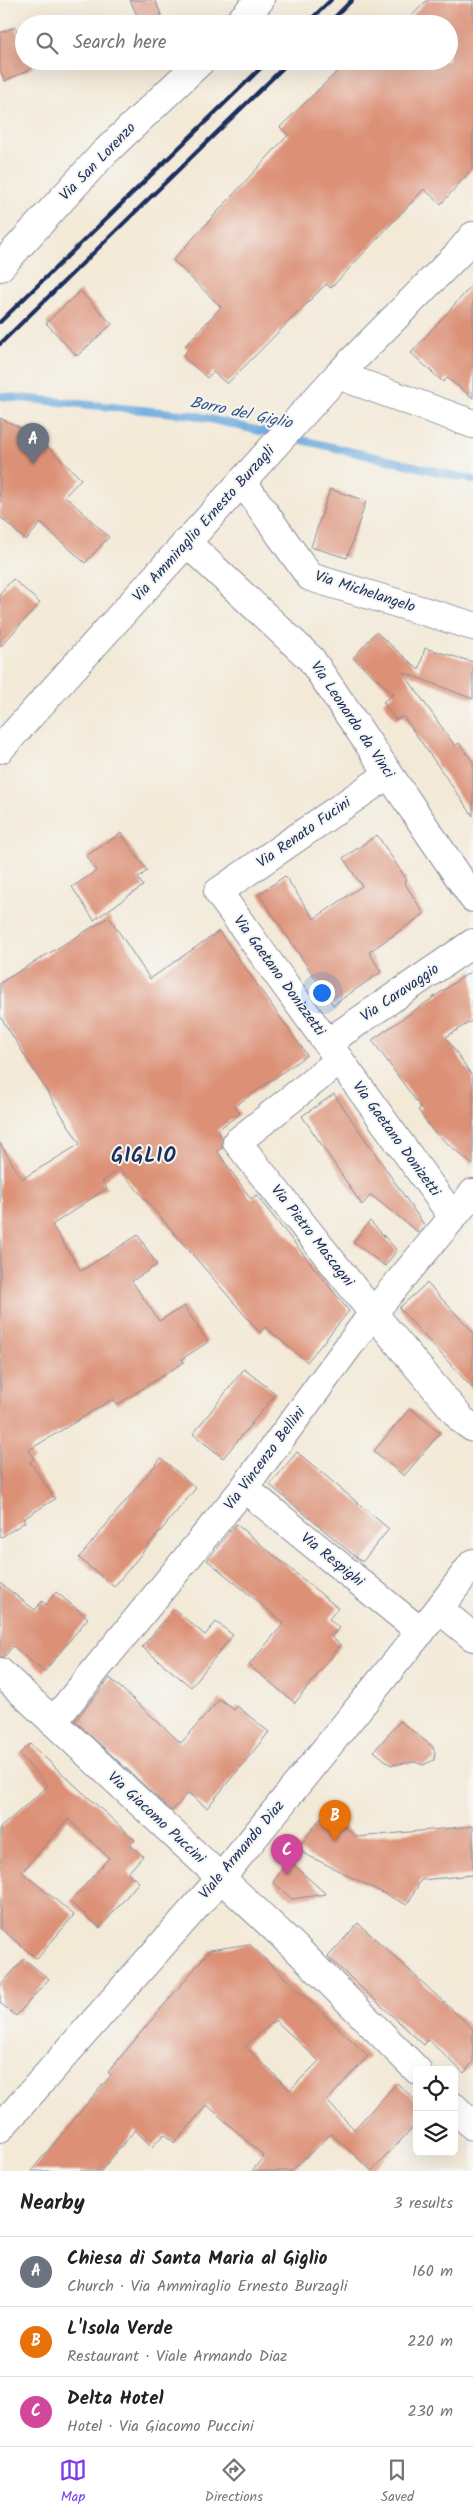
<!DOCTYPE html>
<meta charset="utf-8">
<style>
:root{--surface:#fff;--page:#f2f2f2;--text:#222;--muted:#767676;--line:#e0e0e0;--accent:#7c3aed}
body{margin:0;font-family:Kalam,sans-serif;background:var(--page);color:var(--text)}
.controls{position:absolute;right:15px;bottom:15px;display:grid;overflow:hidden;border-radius:8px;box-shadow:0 5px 20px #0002}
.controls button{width:45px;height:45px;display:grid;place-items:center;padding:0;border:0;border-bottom:1px solid var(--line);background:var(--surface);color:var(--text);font:25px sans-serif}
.you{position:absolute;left:321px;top:992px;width:18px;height:18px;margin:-12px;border:4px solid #fff;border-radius:50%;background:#1a73e8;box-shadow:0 0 0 8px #1a73e833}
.badge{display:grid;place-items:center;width:32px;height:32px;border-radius:50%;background:var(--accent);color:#fff;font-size:16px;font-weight:700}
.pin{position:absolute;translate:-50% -41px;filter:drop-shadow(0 1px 2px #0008)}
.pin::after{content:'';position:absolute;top:26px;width:18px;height:15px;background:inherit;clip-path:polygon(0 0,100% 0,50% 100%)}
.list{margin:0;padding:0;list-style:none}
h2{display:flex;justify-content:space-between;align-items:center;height:65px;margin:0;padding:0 20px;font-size:21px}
h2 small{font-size:16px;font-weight:400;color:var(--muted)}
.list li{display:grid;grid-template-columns:32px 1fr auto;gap:15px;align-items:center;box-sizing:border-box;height:70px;padding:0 20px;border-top:1px solid var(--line)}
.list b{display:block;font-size:19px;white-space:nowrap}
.list p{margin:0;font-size:16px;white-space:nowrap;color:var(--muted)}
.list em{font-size:16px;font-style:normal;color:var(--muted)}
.icon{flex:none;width:28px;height:28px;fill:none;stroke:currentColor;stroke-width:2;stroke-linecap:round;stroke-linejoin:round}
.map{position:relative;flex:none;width:473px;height:2171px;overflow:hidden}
.search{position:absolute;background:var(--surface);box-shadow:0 5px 20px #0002;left:15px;right:15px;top:15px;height:55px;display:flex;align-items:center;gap:12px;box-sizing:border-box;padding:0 18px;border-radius:28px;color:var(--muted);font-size:19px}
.sheet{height:275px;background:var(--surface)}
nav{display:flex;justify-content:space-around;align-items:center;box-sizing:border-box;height:70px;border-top:1px solid var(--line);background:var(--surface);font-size:14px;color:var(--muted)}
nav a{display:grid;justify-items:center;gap:2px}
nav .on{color:var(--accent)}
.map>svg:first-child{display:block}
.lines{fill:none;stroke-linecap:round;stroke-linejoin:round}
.stream{stroke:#6ba9dd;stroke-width:8}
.building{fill:#dc9076;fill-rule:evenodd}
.street-casing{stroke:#878c9a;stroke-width:30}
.secondary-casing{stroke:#878c9a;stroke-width:30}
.street{stroke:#fff;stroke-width:28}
.secondary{stroke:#fff;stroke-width:28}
.rail{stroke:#1b2f5e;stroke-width:4}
.labels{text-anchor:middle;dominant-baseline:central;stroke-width:4;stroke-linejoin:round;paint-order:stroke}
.street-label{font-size:15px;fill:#1b2f5e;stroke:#f6f6f2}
.water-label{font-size:16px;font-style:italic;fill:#335484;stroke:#f6f6f2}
.district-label{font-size:20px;font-weight:bold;letter-spacing:1px;fill:#1b2f5e;stroke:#f6f6f2}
</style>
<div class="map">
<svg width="473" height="2171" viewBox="0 0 473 2171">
<rect width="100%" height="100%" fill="#f6f6f2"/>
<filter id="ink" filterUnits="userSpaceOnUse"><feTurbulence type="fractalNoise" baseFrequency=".02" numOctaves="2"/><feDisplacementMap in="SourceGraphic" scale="10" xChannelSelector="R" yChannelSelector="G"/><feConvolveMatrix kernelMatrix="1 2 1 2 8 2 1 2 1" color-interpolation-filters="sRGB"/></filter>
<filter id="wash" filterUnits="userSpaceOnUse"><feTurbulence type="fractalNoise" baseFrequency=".0096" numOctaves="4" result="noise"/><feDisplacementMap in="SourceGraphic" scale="20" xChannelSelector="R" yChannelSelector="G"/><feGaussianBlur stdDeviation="1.12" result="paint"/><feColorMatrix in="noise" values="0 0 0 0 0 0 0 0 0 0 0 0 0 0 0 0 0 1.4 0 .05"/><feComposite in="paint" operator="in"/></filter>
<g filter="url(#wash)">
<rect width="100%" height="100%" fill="#f3e9d7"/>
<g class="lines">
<path class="stream" d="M0 396 193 415 277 435
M289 437 473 480"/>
</g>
<g id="blocks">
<path class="building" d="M130 0H155L165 24H141Z
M427 0H473V168L441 204 424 189 331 288 326 284 227 384 213 372 207 378 183 356 188 349 185 346 221 307 173 260 288 135 280 127 348 61H449V24H410L407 21Z
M15 27 24 47V61H30L33 68 5 81 0 70V33Z
M473 284V398L447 378 443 382 411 353Z
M80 291 112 324 77 356 46 323Z
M0 418 34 434 81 479 65 496 109 537 85 563 41 523 26 540 0 517Z
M330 489 366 501 347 558 311 547Z
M13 579 40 603 0 647V593Z
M376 632 419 670 425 648 473 662V699L403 672 455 746 459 743 473 762V816L403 716 396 720 383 702 394 694 353 658Z
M121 833 147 871 138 878 143 886 94 920 72 887 96 871 86 856Z
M377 835 407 880 404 882 424 914 369 952 381 972 333 1005 259 894 285 876 314 919 362 886 343 858Z
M109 917 150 979 219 931 307 1055 235 1106 240 1114 217 1130 222 1137 223 1147 217 1151 251 1199 256 1195 349 1311 307 1362 265 1327 260 1333 119 1169 102 1182 107 1188 52 1225 81 1271 138 1235 157 1265 132 1281 159 1321 184 1306 208 1342 182 1359 184 1362 117 1405 113 1399 29 1450 34 1459 30 1462 55 1499 23 1519 25 1522 0 1538V1143L22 1179 80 1144 0 1016V983Z
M473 970V1020L446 1037 473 1077V1165L434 1132 418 1110 421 1108 372 1040Z
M334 1094 425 1226 419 1233 371 1195 362 1205 302 1116Z
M370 1221 397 1250 385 1266 353 1242Z
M427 1283 473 1332V1389L399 1308Z
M244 1369 276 1394 223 1458 193 1434Z
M410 1408 440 1433 404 1476 374 1451Z
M297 1452 389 1529 362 1562 270 1485Z
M161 1458 196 1488 114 1587 79 1558Z
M236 1524 338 1608 329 1619 339 1628 331 1637 341 1645 295 1703 249 1665 284 1623 207 1560Z
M0 1583 35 1610 42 1601 46 1605 56 1592 88 1618 44 1672 13 1646 4 1657H0Z
M174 1609 205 1635 216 1622 233 1635 191 1687 142 1647Z
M110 1678 181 1743 220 1699 234 1710 237 1706 269 1732 207 1808 188 1793 172 1811 75 1721Z
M400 1721 433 1747 435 1753 434 1760 423 1765 415 1762 391 1765 374 1751Z
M30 1744 135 1840 130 1845 143 1856 128 1873 139 1882 100 1928 70 1902 109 1858 68 1819 22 1872 74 1915 37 1959 0 1928V1828L48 1786 19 1754Z
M325 1812 357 1837 473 1826V1875L421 1880 407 1905 297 1850Z
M289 1861 326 1894 292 1899 273 1882Z
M358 1923 473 2029V2062L464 2073 428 2040 424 2045 328 1957Z
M249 1944 368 2056 327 2101 354 2129 397 2083 417 2102V2123L372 2171 331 2134 291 2171H252L264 2156 207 2105 175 2143 164 2134 152 2147 135 2130 101 2171H31L111 2075 108 2072 210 1950ZM275 2020 319 2061 290 2090 245 2046Z
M24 1959 49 1979 16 2016 0 2003V1986Z"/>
</g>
</g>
<g filter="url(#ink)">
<use href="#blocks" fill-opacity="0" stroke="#878c9a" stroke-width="1"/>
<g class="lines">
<defs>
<path id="street" d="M237 24 260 0
M0 267 103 154 201 61
M338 375 473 424
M242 481 310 577 473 626
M186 542 311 659 473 898
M0 749 338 375 458 254 473 236
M389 774 218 892 453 1217
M327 1043 473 943
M340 1060 237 1142 373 1313 462 1420 473 1428
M244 1488 421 1632
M439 1609 473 1637
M0 1672 299 1951 417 2070
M53 1722 244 1488 373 1313 473 1193
M454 2107 473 2126"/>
<path id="secondary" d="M0 2128 221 1878 439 1609 473 1563"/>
</defs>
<use href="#street" class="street-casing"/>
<use href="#secondary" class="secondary-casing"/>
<use href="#street" class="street"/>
<use href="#secondary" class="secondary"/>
<path class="rail" d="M306 24 331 0
M328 24 352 0
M0 322 268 61
M0 344 290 61"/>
</g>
</g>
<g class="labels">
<g class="street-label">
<text transform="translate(98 162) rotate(-46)">Via San Lorenzo</text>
<text transform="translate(204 524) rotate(-48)">Via Ammiraglio Ernesto Burzagli</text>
<text transform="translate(365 592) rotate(18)">Via Michelangelo</text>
<text transform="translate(352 720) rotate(56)">Via Leonardo da Vinci</text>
<text transform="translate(304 833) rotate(-35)">Via Renato Fucini</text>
<text transform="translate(279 976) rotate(54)">Via Gaetano Donizzetti</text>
<text transform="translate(400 993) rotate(-34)">Via Caravaggio</text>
<text transform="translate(396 1139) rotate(54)">Via Gaetano Donizetti</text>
<text transform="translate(312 1236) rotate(52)">Via Pietro Mascagni</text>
<text transform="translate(265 1459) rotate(-53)">Via Vincenzo Bellini</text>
<text transform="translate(332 1560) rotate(39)">Via Respighi</text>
<text transform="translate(156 1818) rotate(43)">Via Giacomo Puccini</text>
<text transform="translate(242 1850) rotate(-50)">Viale Armando Diaz</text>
</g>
<g class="water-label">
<text transform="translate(241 413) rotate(12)">Borro del Giglio</text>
</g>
<g class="district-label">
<text x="144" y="1157">GIGLIO</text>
</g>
</g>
</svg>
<div class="controls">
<button><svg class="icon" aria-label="locate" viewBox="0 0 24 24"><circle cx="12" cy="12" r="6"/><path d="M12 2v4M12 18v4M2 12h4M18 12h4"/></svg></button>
<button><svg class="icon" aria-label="layers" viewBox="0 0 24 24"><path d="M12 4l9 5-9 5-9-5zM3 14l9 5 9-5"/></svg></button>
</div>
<div class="you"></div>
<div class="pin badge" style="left:33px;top:464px;background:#6b7280">A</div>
<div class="pin badge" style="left:335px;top:1841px;background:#e8710a">B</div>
<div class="pin badge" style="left:287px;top:1875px;background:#d1479c">C</div>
<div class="search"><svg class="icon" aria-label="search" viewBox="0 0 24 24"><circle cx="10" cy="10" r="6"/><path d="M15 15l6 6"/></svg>Search here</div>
</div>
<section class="sheet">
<h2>Nearby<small>3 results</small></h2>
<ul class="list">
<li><span class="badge" style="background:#6b7280">A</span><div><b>Chiesa di Santa Maria al Giglio</b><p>Church · Via Ammiraglio Ernesto Burzagli</p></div><em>160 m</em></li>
<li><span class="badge" style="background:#e8710a">B</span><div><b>L'Isola Verde</b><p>Restaurant · Viale Armando Diaz</p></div><em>220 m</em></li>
<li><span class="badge" style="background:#d1479c">C</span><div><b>Delta Hotel</b><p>Hotel · Via Giacomo Puccini</p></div><em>230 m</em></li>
</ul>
</section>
<nav>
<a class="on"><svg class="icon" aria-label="map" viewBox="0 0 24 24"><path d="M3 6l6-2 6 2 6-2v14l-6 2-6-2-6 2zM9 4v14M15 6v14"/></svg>Map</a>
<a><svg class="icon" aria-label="directions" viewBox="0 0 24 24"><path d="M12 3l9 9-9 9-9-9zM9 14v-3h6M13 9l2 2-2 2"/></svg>Directions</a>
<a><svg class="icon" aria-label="saved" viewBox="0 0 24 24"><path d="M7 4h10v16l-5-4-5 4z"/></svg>Saved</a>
</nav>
